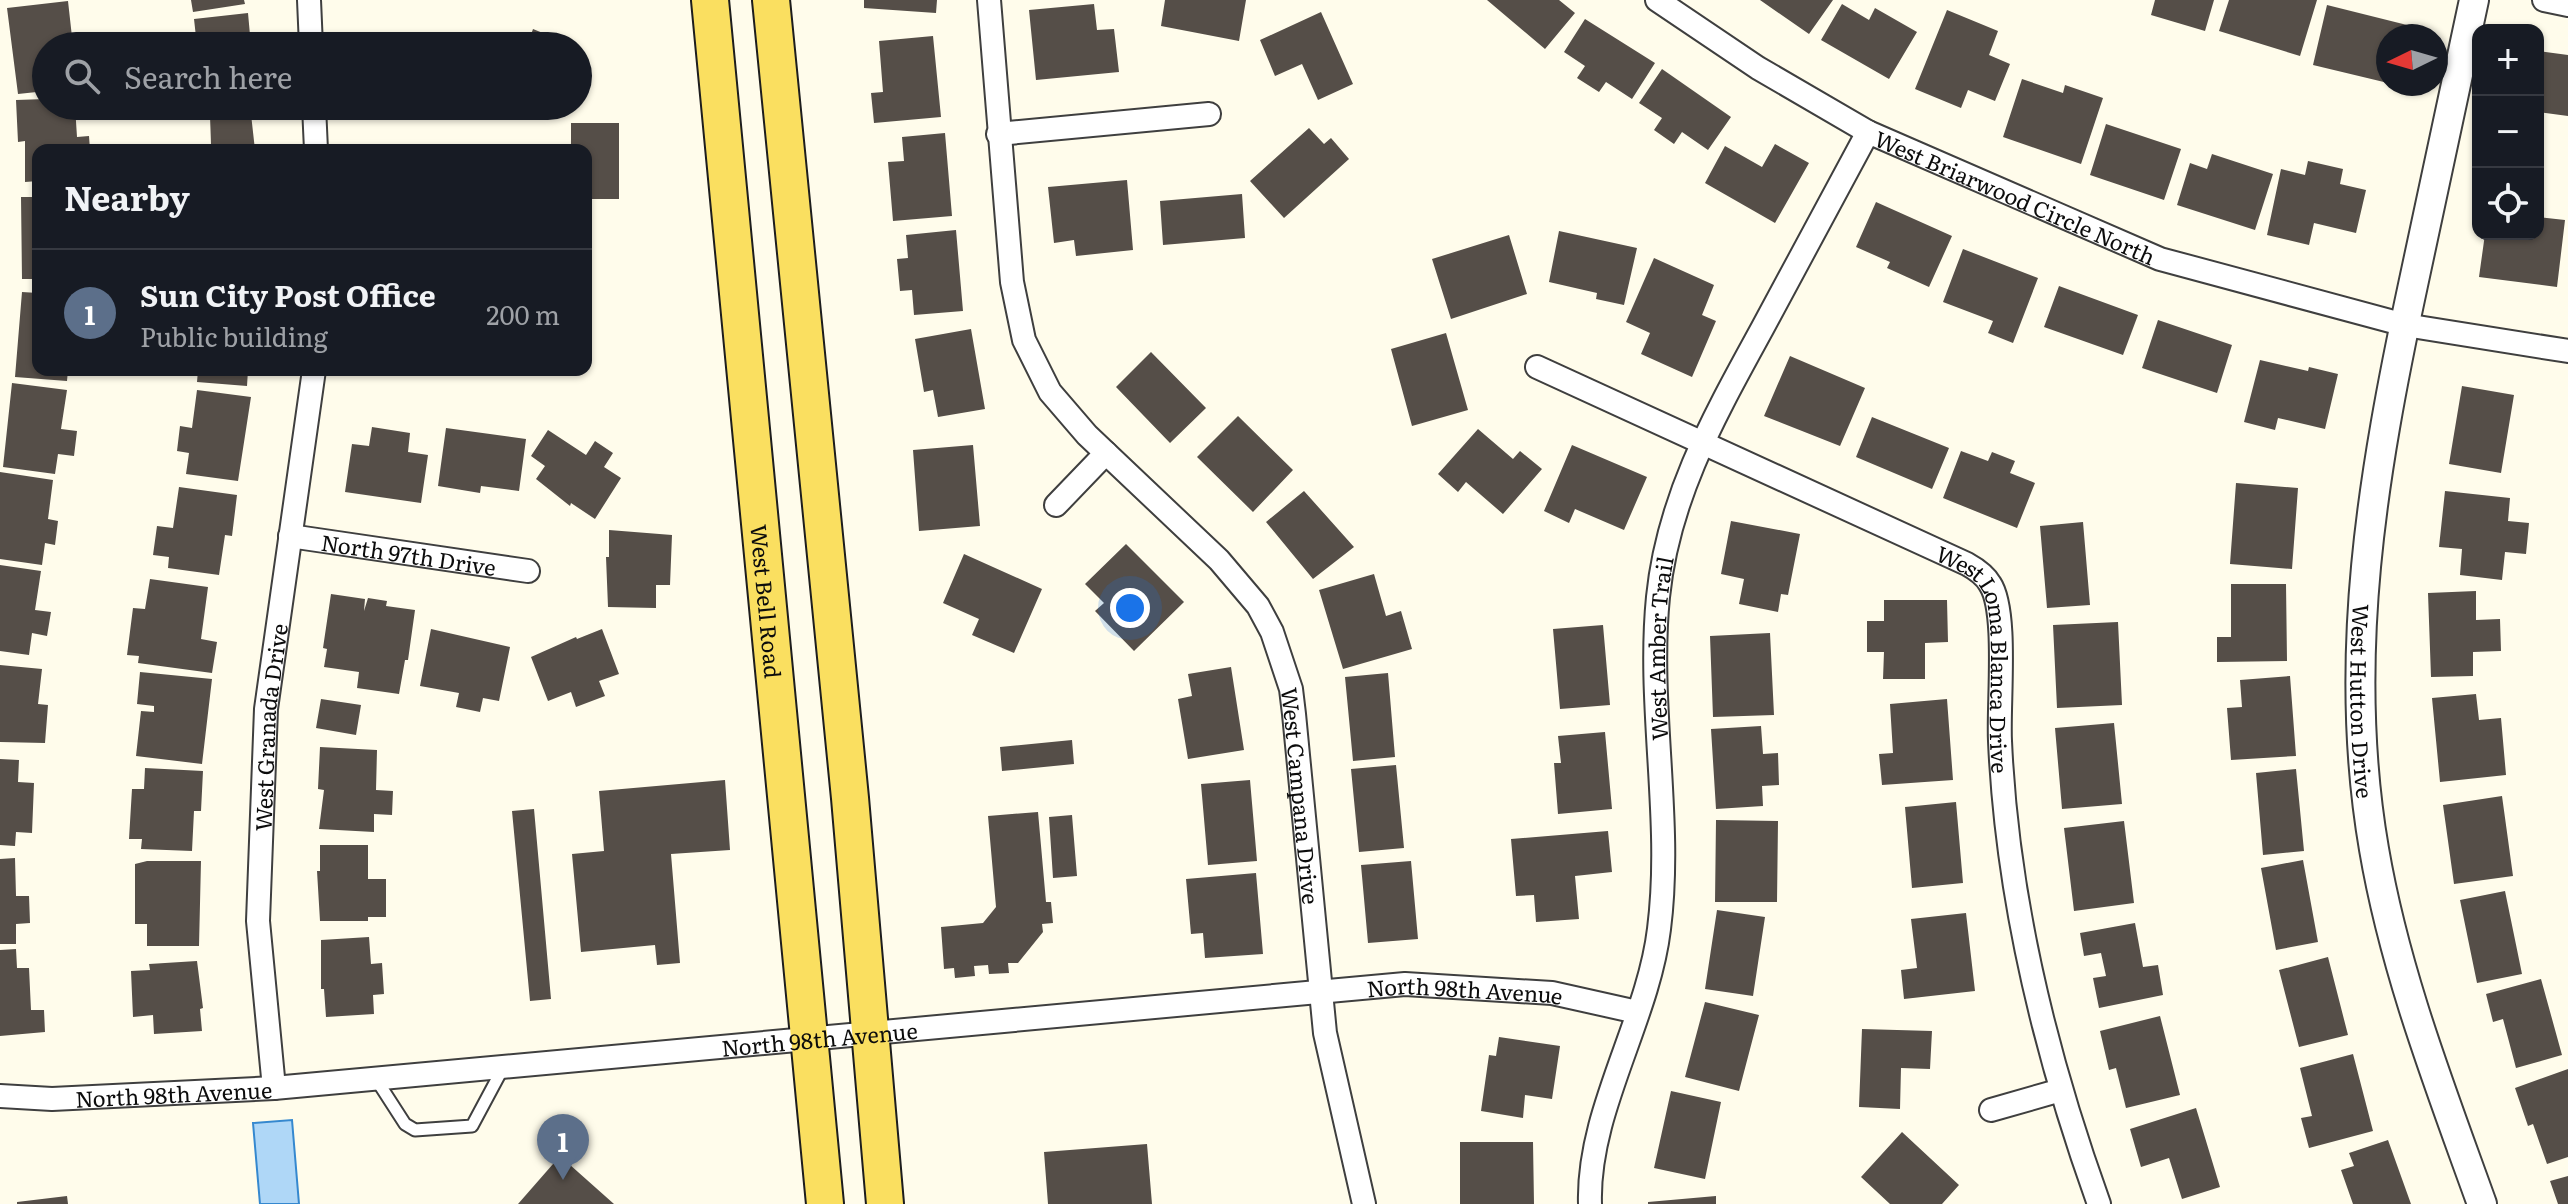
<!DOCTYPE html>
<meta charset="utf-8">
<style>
:root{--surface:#171b24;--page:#242831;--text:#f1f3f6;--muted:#9ea1a6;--line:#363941;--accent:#da9697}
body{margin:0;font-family:Literata,serif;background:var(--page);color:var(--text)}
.controls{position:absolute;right:24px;top:24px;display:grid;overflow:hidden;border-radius:16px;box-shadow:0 2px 6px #0004}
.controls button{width:72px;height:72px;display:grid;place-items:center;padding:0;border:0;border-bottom:2px solid var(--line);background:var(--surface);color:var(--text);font:40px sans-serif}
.compass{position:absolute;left:2376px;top:24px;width:72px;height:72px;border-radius:50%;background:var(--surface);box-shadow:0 2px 6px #0004;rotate:265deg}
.you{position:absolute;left:1130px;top:608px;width:28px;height:28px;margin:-20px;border:6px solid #fff;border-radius:50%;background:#1a73e8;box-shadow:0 0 0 12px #1a73e833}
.badge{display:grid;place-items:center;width:52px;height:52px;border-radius:50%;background:var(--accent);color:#fff;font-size:26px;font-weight:700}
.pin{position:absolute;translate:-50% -66px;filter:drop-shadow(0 2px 4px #0008)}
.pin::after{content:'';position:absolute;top:42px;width:28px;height:24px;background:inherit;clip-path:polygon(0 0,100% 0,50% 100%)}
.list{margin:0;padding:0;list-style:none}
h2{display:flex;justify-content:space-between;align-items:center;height:104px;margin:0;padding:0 32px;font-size:34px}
h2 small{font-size:26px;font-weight:400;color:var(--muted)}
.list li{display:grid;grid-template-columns:52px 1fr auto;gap:24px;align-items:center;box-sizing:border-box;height:128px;padding:0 32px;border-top:2px solid var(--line)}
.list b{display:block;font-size:30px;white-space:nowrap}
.list p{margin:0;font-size:26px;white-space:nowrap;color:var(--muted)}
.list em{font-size:26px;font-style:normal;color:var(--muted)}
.icon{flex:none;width:44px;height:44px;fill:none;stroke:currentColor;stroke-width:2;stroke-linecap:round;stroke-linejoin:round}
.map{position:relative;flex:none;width:2568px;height:1204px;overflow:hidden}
.search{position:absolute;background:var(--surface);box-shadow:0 2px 6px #0004;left:32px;top:32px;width:560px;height:88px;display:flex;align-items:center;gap:20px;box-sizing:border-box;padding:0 28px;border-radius:44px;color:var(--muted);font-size:30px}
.panel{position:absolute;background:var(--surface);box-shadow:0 2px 6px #0004;left:32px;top:144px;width:560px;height:232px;border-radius:16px}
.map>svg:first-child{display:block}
.water{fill:#afd7f7;stroke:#3588cf;stroke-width:2}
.building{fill:#554e48}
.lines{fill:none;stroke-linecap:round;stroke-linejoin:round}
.service-casing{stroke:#3f3f3f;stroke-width:15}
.minor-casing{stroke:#3f3f3f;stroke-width:26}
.tertiary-casing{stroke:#3f3f3f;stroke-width:32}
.primary-casing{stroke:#1d1d1d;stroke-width:40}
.service{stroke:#fff;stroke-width:11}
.minor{stroke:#fff;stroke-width:22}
.tertiary{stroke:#fff;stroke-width:28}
.primary{stroke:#fadf60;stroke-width:36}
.labels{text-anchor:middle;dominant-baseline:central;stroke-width:8;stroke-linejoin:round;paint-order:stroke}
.street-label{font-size:22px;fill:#0c0c0c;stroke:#fff}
</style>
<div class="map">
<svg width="2568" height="1204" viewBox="0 0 2568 1204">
<rect width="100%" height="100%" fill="#fffceb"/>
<path class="water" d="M292 1120 299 1204H260L253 1123Z"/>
<path class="building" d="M191 0H244L245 4 193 12Z
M864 0H937L936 13 864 8Z
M1165 0H1246L1239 41 1161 26Z
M1487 0H1559L1575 13 1545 49Z
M1760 0H1833L1809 34Z
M2155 0H2214L2205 31 2151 15Z
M2229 0H2317L2300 56 2219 31Z
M68 1 72 37H80L81 46H46V91L18 94 7 8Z
M1094 4 1097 30 1114 29 1119 72 1036 80 1029 10Z
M1842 4 1869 20 1875 8 1917 32 1889 79 1821 40Z
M2327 5 2407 25 2404 36H2388V83L2313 65Z
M1947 10 1998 31 1989 55 2010 64 1995 101 1968 90 1961 108 1915 89Z
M1321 12 1353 84 1318 100 1302 64 1275 76 1260 40Z
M248 13 251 46H197L194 19Z
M1585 19 1655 63 1632 99 1606 82 1599 92 1577 78 1585 66 1564 52Z
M533 29 555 38 552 46H527Z
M933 36 941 117 874 123 871 93 883 92 879 41Z
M2538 51 2568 55V116L2538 112Z
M1662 69 1731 117 1708 150 1682 132 1674 144 1654 130 1662 118 1639 103Z
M2022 79 2063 93 2065 85 2103 98 2081 164 2003 137Z
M46 99V106H75L77 137 89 136 90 150H38V181L25 182V141L18 142 16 100Z
M251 114 255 150H202L201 145 211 144 210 116Z
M571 123H619V199H586V150H571Z
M2106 124 2181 149 2164 200 2090 175Z
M1309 128 1324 144 1331 138 1349 159 1284 218 1250 181Z
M945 133 952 216 893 221 888 162 904 161 902 137Z
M1775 144 1809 163 1775 223 1705 183 1725 146 1762 167Z
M2212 154 2273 174 2255 230 2177 205 2190 163 2207 169Z
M2308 161 2343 169 2340 184 2366 190 2356 233 2314 223 2309 245 2267 235 2281 169 2305 175Z
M1127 180 1133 250 1076 256 1074 240 1054 243 1048 187Z
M1242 194 1245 238 1163 245 1160 201Z
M21 197H38V279H22Z
M1876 202 1952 236 1929 287 1887 268 1890 262 1856 247Z
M2538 217 2565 220 2557 287 2479 277 2485 234H2538Z
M956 230 963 311 914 315 912 290 900 291 897 259 908 258 906 235Z
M1559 231 1637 248 1624 305 1596 299 1597 293 1549 282Z
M1509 235 1527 294 1451 319 1432 259Z
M1963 249 2038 278 2013 343 1988 333 1993 321 1943 302Z
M1654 258 1714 285 1702 315 1716 321 1692 377 1641 354 1650 333 1626 322Z
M2059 286 2138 315 2123 355 2044 327Z
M22 292 38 293V370H68L67 381 15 377Z
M2158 320 2232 345 2217 393 2142 368Z
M971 329 985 409 938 417 933 390 924 392 915 339Z
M1446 333 1468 410 1412 426 1391 349Z
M1151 352 1206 408 1170 443 1116 387Z
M1790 356 1865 388 1840 446 1764 416Z
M2260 360 2308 371 2309 367 2338 374 2325 429 2278 418 2275 430 2244 422Z
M198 370H248L247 386 197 382Z
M12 383 67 390 61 429 77 431 74 456 58 454 55 474 3 467Z
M2462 386 2514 395 2501 473 2449 464Z
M197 390 251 397 238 481 186 474 189 453 177 451 180 426 192 428Z
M1238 416 1293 470 1253 512 1197 457Z
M1872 417 1949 448 1932 489 1856 457Z
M372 427 410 433 408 452 428 455 421 503 345 492 352 444 369 446Z
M446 428 526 439 519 491 481 486 480 493 438 486Z
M1478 429 1513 459 1520 451 1542 469 1503 514 1466 482 1458 492 1438 474Z
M548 430 586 455 595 441 613 453 604 467 621 478 595 519 571 503 570 506 536 479 545 466 531 456Z
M973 445 980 526 919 531 913 450Z
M1572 445 1647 477 1624 530 1575 509 1569 523 1544 511Z
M1961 451 1988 461 1992 452 2015 461 2010 473 2035 483 2017 528 1943 498Z
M0 472 53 480 48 519 58 521 55 545 45 543 42 565 0 559Z
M2236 483 2298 488 2292 569 2230 564Z
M179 487 237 495 232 536 225 535 219 575 168 568 169 557 153 555 157 526 173 528Z
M1304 491 1354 547 1313 579 1266 522Z
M2445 491 2510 498 2508 521 2529 523 2526 554 2505 552 2502 580 2460 575 2462 549 2439 547Z
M1731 521 1800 534 1788 595 1781 594 1778 612 1739 604 1744 579 1721 574Z
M2083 522 2090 605 2047 608 2040 526Z
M609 530 672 535 670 585H656V608L608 607 606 557H609Z
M1126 544 1184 602 1134 651 1095 611 1104 603 1085 584Z
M964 554 1042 589 1014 653 972 635 979 619 943 603Z
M0 565 41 571 35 610 51 612 47 636 32 633 29 655 0 651Z
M1374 574 1386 616 1401 611 1412 649 1343 669 1319 590Z
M150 579 208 587 201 639 217 642 212 673 138 663 139 656 127 655 133 608 145 609Z
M2231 584H2286L2287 661 2217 662V637H2231Z
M2476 591V620L2500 619 2501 651 2473 652V676L2431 677 2428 593Z
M331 594 365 599 364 611 368 598 387 601 386 606 415 610 408 660H405L399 694 357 688 359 672 324 667 327 649 323 648Z
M1884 600H1947L1948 642 1925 643V679H1883L1884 652H1867V621H1884Z
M2118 622 2122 705 2057 708 2053 625Z
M1603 625 1610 705 1560 709 1553 629Z
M431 629 510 647 499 701 483 698 480 712 456 707 459 693 420 686Z
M602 629 619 674 599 681 605 696 576 707 571 692 548 701 531 657 576 637 577 639Z
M1770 633 1774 715 1713 717 1710 636Z
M0 665 42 669 38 704 48 705 45 743 0 742Z
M1231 667 1244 750 1188 759 1178 699 1192 696 1188 674Z
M140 672 212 679 202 764 136 756 141 711 154 712V706L137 704Z
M1388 673 1395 757 1353 761 1345 677Z
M2290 676 2296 756 2231 760 2227 708 2242 707 2240 680Z
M2476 694 2479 720 2501 718 2506 775 2440 782 2432 698Z
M321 699 361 705 356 735 316 728Z
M1947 699 1953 780 1882 785 1879 754 1893 753 1890 704Z
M2114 723 2122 804 2062 809 2055 728Z
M1761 726 1763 754 1778 753 1779 785 1762 786 1763 806 1716 809 1711 729Z
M1605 732 1612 809 1558 814 1554 763H1561L1558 736Z
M1072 740 1074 764 1002 771 1000 747Z
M320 747 377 750 376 790 393 791 392 815 374 814V832L319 829 324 790 318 789Z
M0 759 19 760 18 782 34 783 32 833 16 832 15 846 0 845Z
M1396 765 1404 848 1359 852 1351 769Z
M145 768 203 771 201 811H194L192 851 141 849 142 839H129L132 789H144Z
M2296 769 2304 851 2263 855 2256 773Z
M725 780 730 850 671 854 680 963 657 965 655 945 581 952 572 854 604 851 599 791Z
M1250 780 1257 861 1208 865 1201 784Z
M2502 796 2513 876 2454 884 2443 805Z
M1956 802 1963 883 1912 888 1905 807Z
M534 809 551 999 530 1001 512 811Z
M1038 812 1046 902H1051L1053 923 1042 924 1043 932 1018 963H1008L1009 973 989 974 988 965 974 966 975 976 955 978 954 968 944 969 941 927 983 923 996 907 988 816Z
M1072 815 1077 876 1053 878 1049 817Z
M1716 820 1778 821 1777 902H1715Z
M2124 821 2134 903 2074 911 2064 828Z
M1608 831 1612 872 1575 876 1579 919 1536 922 1534 895 1516 896 1511 839Z
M320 845H368V879H386V917H368V921H320L317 871H320Z
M15 858 16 896H29L30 923 16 924V944H0V859Z
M2303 860 2318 942 2276 950 2261 868Z
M147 861H201L199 946H147V924H135V864Z
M1411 861 1418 939 1368 943 1361 865Z
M1256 873 1263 954 1205 958 1203 933 1191 934 1186 879Z
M2505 891 2522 974 2477 983 2460 900Z
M1717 910 1765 917 1753 996 1705 989Z
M1966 913 1975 991 1904 999 1901 970 1917 968 1911 919Z
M2135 923 2143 967 2158 965 2163 995 2099 1008 2093 978 2106 976 2101 953 2084 956 2080 933Z
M369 937 371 964 382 963 384 994 373 995 374 1014 326 1017 324 989H321V940Z
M16 949 17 968H29L31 1010H44L45 1032 0 1036V950Z
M2328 957 2348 1035 2299 1047 2279 970Z
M197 961 203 1008 200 1009 202 1031 154 1034 153 1015 133 1017 131 971 150 970 149 964Z
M2541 979 2562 1055 2516 1068 2503 1019 2493 1022 2486 994Z
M1705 1002 1759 1015 1739 1091 1685 1077Z
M2160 1016 2180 1095 2126 1108 2116 1068 2109 1070 2100 1031Z
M1862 1029 1932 1031 1930 1069 1901 1068 1900 1109 1859 1107Z
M1499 1037 1560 1046 1552 1099 1525 1095 1523 1118 1481 1111 1489 1055 1496 1056Z
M2353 1054 2373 1131 2309 1148 2301 1118 2312 1116 2300 1068Z
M2568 1069V1157L2547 1164 2533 1124 2528 1126 2515 1088Z
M1671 1091 1721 1102 1705 1179 1654 1168Z
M2196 1108 2220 1187 2182 1199 2169 1158 2141 1167 2130 1129Z
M1902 1132 1959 1185 1942 1204H1890L1861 1177Z
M2388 1140 2411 1204H2353L2341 1170 2354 1166 2349 1153Z
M1460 1142H1533L1534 1204H1460Z
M1147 1144 1152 1204H1048L1044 1152Z
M560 1156 614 1204H518Z
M2568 1176V1204H2558L2550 1181Z
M67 1196 68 1204H17V1202Z
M1716 1196V1204H1648V1202Z"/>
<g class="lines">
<defs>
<path id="service" d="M376 1079 405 1124 415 1130 472 1126 503 1068"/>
<g id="minor">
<path d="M309 0 311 46"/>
<path id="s1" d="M989 0 1012 282 1024 340 1050 392 1087 435 1219 560 1258 606 1272 632 1291 689 1294 714 1325 1033 1364 1204"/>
<path id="s2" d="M1657 0 1758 68 1868 132 2160 259 2405 325 2568 351"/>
<path d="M2544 0 2568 5"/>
<path d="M314 106 316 150"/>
<path d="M998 134 1209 114"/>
<path id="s3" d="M1537 367 1967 564C1976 569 1985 575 1990 584 2008 611 1998 704 2000 741 2007 900 2045 1054 2099 1204"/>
<path d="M1056 505 1106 453"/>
<path id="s4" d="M290 536 528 571"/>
<path id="s5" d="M274 1088 258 921 266 709 314 370"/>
<path id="s6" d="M0 1096 52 1099 274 1088 1405 984 1552 993 1637 1012"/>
<path d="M1991 1110 2061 1090"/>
<path id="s7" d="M1590 1204C1587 1111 1648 1021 1659 929 1673 820 1647 707 1658 597 1668 497 1715 415 1762 329 1798 263 1833 197 1868 132"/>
</g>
<g id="tertiary">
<path id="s8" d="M2474 0C2453 95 2433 190 2413 285 2373 472 2341 658 2374 849 2395 972 2440 1087 2482 1204"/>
</g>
<g id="primary">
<path id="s9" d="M710 0 825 1204"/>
<path d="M771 0 850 798 885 1204"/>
</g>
</defs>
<use href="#service" class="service-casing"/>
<use href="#minor" class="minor-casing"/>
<use href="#tertiary" class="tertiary-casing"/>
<use href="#primary" class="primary-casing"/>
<use href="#service" class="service"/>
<use href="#minor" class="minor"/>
<use href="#tertiary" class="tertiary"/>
<use href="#primary" class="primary"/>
</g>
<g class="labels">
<g class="street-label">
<text stroke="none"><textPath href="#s2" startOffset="410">West Briarwood Circle North</textPath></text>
<text stroke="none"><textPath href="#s4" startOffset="120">North 97th Drive</textPath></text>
<text stroke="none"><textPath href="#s9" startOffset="604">West Bell Road</textPath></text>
<text stroke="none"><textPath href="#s7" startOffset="566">West Amber Trail</textPath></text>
<text stroke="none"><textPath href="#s3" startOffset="568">West Loma Blanca Drive</textPath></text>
<text stroke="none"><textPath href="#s8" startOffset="712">West Hutton Drive</textPath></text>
<text stroke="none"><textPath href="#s5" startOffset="362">West Granada Drive</textPath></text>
<text stroke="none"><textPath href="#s1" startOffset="896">West Campana Drive</textPath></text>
<text stroke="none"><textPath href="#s6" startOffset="1470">North 98th Avenue</textPath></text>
<text stroke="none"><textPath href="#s6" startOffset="822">North 98th Avenue</textPath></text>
<text stroke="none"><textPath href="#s6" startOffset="174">North 98th Avenue</textPath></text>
</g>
</g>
</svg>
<div class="controls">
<button>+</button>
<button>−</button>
<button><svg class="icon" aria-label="locate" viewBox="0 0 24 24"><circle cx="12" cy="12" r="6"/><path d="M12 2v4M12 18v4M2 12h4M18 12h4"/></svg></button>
</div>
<svg class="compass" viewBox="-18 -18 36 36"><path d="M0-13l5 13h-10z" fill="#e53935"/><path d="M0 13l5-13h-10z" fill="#9ea1a6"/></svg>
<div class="you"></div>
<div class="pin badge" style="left:563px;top:1180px;background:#5c6f8a">1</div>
<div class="search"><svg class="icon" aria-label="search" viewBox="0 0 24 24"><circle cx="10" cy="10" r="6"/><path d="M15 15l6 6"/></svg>Search here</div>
<section class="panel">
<h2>Nearby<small></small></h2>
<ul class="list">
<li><span class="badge" style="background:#5c6f8a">1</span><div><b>Sun City Post Office</b><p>Public building</p></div><em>200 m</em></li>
</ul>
</section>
</div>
